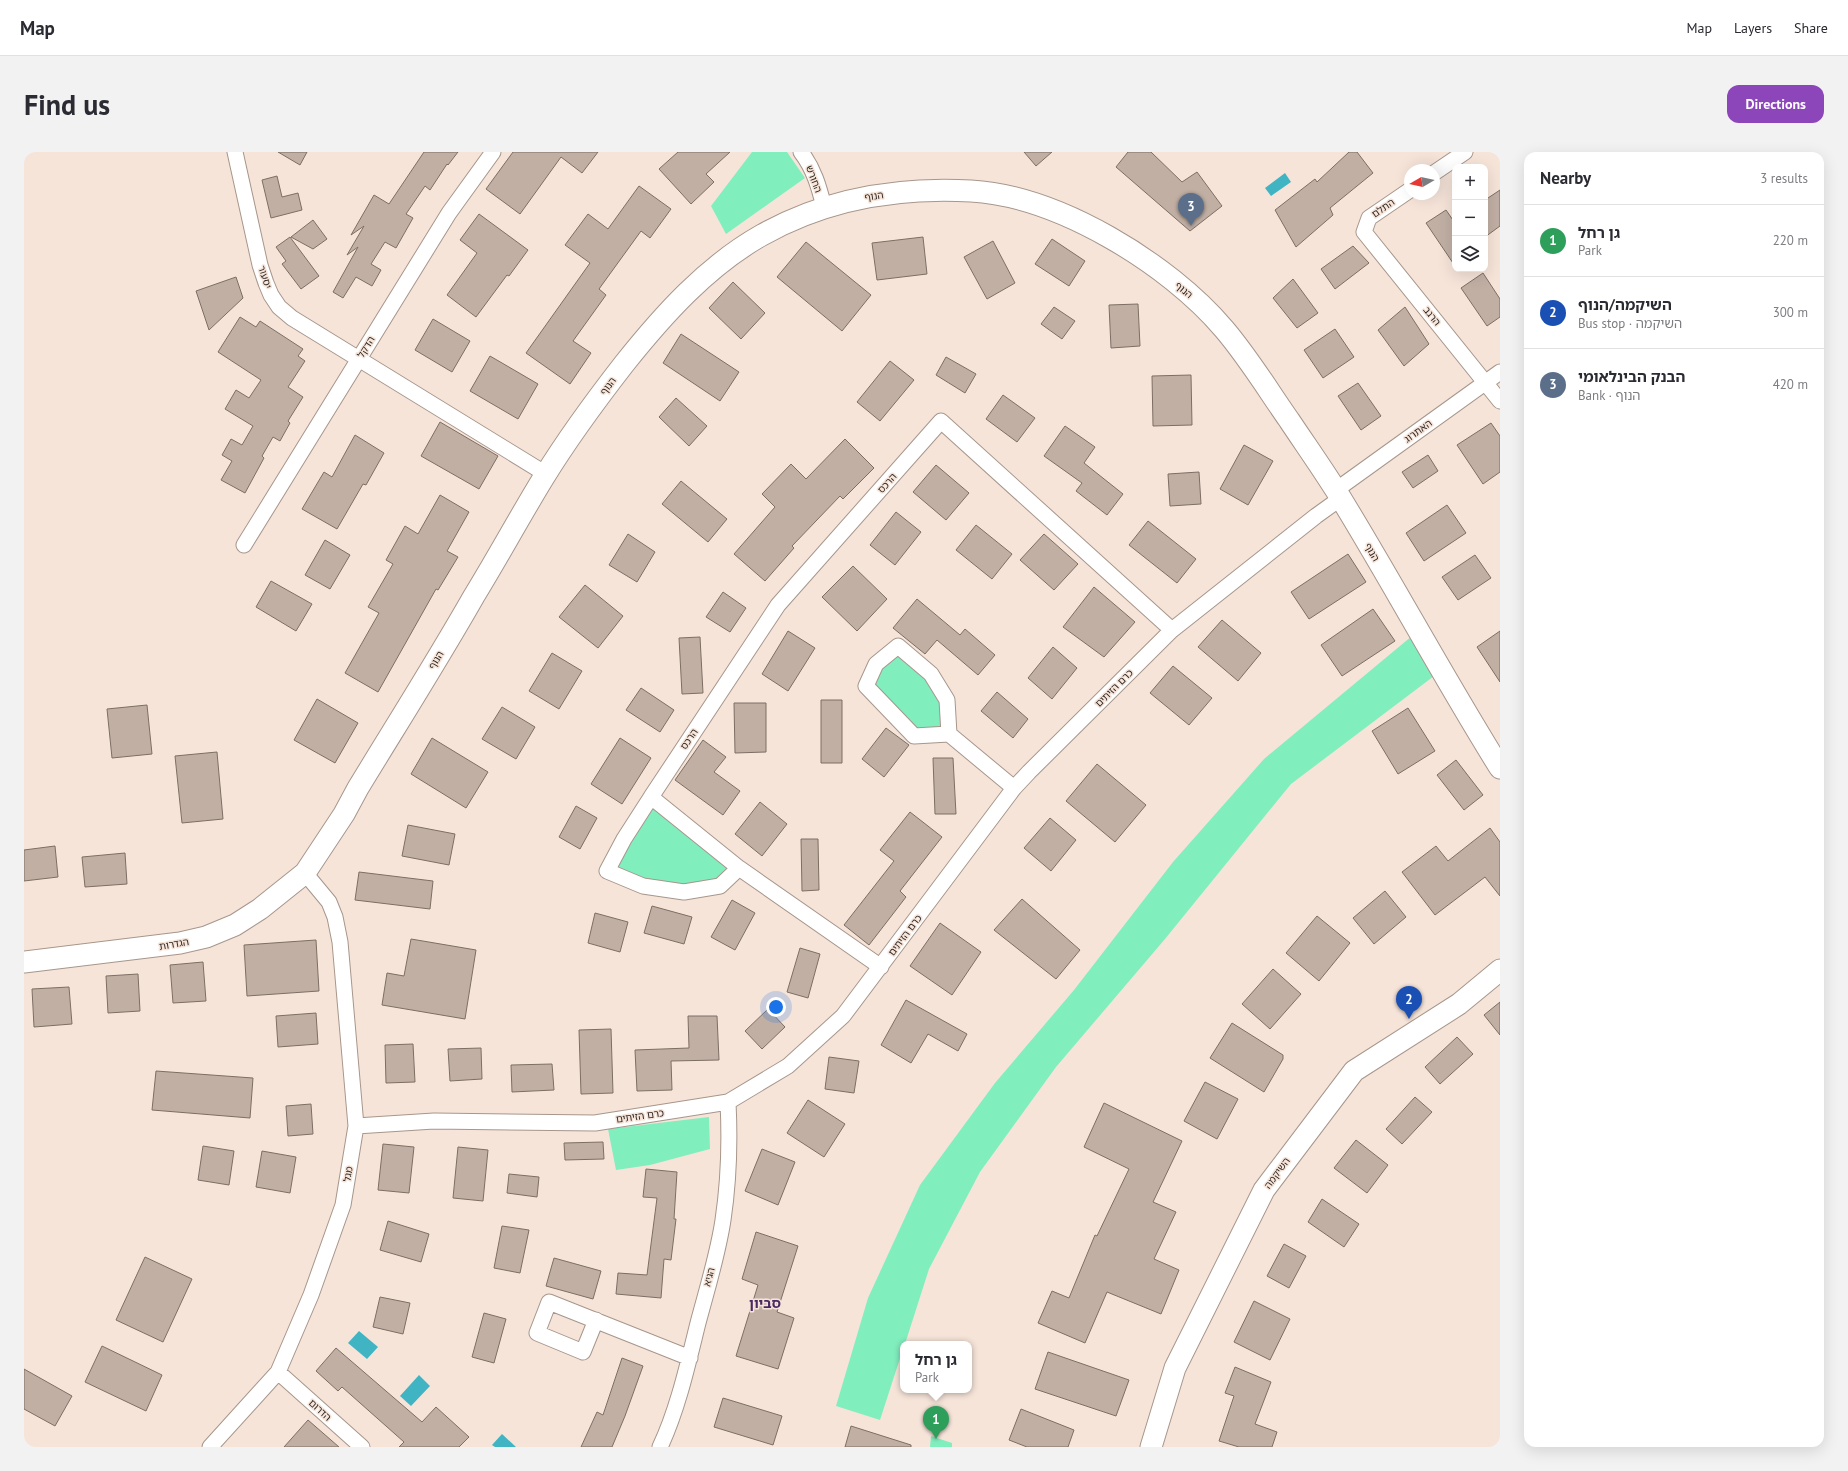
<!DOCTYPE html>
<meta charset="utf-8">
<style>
:root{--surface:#fff;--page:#f2f2f3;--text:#2b2b33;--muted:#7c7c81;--line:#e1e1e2;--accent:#8c46b9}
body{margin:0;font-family:"PT Sans","Noto Sans Hebrew",sans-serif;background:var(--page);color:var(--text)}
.controls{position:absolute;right:12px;top:12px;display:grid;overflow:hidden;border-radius:8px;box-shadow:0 4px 16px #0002}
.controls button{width:36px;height:36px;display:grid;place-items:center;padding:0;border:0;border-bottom:1px solid var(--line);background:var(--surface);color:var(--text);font:20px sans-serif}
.compass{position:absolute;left:1380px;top:12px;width:36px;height:36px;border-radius:50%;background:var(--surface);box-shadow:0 4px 16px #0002;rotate:261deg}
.you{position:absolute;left:752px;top:855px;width:14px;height:14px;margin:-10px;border:3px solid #fff;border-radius:50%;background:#1a73e8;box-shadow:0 0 0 6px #1a73e833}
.badge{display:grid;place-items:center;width:26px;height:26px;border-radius:50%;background:var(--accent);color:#fff;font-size:13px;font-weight:700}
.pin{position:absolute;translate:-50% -33px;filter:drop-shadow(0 1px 2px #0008)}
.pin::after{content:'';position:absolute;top:21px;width:14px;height:12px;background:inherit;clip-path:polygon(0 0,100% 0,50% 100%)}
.popup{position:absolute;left:876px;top:1189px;width:72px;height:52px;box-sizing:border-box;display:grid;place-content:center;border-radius:8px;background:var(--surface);filter:drop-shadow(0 1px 3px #0005);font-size:13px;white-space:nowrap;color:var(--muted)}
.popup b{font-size:15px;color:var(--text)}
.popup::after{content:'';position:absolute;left:50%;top:100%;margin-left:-8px;border:8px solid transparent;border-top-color:var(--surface)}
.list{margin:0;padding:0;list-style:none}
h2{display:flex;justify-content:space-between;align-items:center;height:52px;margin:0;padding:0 16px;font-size:17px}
h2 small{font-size:13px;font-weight:400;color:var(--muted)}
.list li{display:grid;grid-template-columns:26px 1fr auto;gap:12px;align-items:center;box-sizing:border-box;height:72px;padding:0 16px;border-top:1px solid var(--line)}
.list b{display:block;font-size:15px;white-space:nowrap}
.list p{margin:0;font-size:13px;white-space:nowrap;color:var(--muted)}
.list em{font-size:13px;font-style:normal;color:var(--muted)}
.icon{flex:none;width:22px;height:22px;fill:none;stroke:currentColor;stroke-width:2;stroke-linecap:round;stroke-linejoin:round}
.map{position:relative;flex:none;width:1476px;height:1295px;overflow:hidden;border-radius:12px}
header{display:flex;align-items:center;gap:24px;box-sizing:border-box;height:56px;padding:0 20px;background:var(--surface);border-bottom:1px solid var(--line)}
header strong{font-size:19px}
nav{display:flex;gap:22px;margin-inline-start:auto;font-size:14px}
.intro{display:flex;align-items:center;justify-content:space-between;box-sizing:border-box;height:96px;padding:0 24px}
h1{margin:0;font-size:28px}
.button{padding:10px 18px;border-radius:12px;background:var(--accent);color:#fff;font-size:14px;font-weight:700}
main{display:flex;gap:24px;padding:0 24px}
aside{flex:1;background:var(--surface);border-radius:12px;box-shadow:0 4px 16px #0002}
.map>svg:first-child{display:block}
.green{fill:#81eebe}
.water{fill:#41b4c3}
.building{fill:#c1afa4;stroke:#7d6e63}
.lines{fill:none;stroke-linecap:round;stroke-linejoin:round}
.street-casing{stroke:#a7968b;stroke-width:17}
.secondary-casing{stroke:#a7968b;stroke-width:23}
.street{stroke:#fff;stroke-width:15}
.secondary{stroke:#fff;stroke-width:21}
.labels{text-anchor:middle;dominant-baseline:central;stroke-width:3;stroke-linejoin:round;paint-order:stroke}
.street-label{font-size:10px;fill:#2e2723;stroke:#f6e4d9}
.district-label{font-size:14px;font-weight:bold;fill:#4b2962;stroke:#f6e4d9}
</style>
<header>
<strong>Map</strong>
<nav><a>Map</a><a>Layers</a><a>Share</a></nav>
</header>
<div class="intro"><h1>Find us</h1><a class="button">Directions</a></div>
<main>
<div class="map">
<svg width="1476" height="1295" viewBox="0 0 1476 1295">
<rect width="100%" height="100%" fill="#f6e4d9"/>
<path class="green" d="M728 0H763L781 26 702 82 687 54Z
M1394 479 1418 518 1267 632 1141 787 1032 915 956 1020 905 1117 881 1192H879V1197L856 1268 812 1254 844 1146 896 1033 971 931 1050 838 1149 710 1240 607Z
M874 494 923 548 925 582 890 584 842 534Z
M627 645 715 716 696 734 660 740 583 719Z
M685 965 686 997 626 1013 592 1018 584 977Z
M907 1284 928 1291V1295H906Z"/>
<path class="water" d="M1261 21 1267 30 1247 44 1241 36Z
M335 1179 354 1195 343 1207 324 1191Z
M395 1223 406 1234 387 1254 376 1244Z
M478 1282 492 1295H471L468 1293Z"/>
<path class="building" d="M254 0H283L276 13Z
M400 0H434L424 13 423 12 406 38 401 34 382 62 389 66 372 96 361 90 347 112 357 118 348 134 332 125 319 146 309 140 334 95 323 103 340 74 327 83 350 43 365 52Z
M489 0H574L558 21 537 5 496 62 462 37Z
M654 0H706L682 22 690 30 667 52 635 17Z
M1000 0H1028L1012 14Z
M1104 0H1127L1158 30 1173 20 1198 54 1166 79 1092 15Z
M1325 0H1333L1349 21 1306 56 1309 63 1272 95 1251 58 1291 27 1293 30Z
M253 24 258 45 274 41 278 58 247 66 238 28Z
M615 34 647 57 626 86 617 79 575 137 582 143 549 189 567 201 546 232 502 201 566 111 541 93 564 62 584 77Z
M1476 38V74L1461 85V48Z
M1422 58 1431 71V114L1402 71Z
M455 62 504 98 485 124 483 123 452 165 423 143 453 101 436 88Z
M289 68 303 87 289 97 267 85Z
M266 85 295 124 277 137 258 112 262 109 252 95Z
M899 85 903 122 853 128 848 91Z
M1028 87 1061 109 1045 134 1011 112Z
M969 89 991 131 963 147 940 105Z
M782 90 847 143 818 179 753 125Z
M1329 94 1345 111 1311 137 1297 117Z
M1459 121 1476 147V165L1463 174 1437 136Z
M212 125 219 146 185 178 172 139Z
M1269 127 1294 161 1273 176 1249 146Z
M709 130 741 161 717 187 685 156Z
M1114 152 1116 194 1087 196 1085 153Z
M1030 155 1051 169 1038 187 1017 172Z
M1381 155 1405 192 1380 214 1354 178Z
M216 165 232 175 236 169 279 197 274 204 281 209 264 235 279 245 264 269 266 271 256 289 249 285 238 304 240 306 221 341 197 328 208 309 198 303 207 287 218 293 229 274 201 257 212 238 225 246 237 228 194 200Z
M409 167 446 189 428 220 391 198Z
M1311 177 1330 205 1299 226 1280 198Z
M657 182 715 220 696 249 639 211Z
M466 204 514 232 494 267 446 239Z
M922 205 952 222 941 241 912 223Z
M866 209 890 228 856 269 833 250Z
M1167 223 1168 273 1129 274 1128 224Z
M1334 231 1357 264 1337 278 1314 244Z
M979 243 1011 266 993 290 962 267Z
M652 246 683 274 665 294 635 265Z
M416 270 474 304 455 337 397 304Z
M1467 271 1476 284V320L1459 332 1433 293Z
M1041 274 1071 295 1060 311 1099 342 1083 363 1052 339 1058 331 1020 304Z
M331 283 360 301 342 333 339 332 313 377 278 357 300 320 308 325Z
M821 287 850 316 819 347 816 344 768 394 770 396 741 429 710 402 751 355 738 342 767 312 782 327Z
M1220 293 1249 309 1224 353 1196 337Z
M1404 303 1414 319 1389 336 1378 320Z
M912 313 945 341 922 368 889 340Z
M1175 320 1177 352 1146 354 1144 322Z
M657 329 703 367 684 390 638 352Z
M416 343 445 360 423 399 434 405 414 438 412 437 354 540 321 521 355 461 344 455 369 412 362 408 381 374 394 382Z
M1423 353 1442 381 1400 409 1382 381Z
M872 360 897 380 871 413 846 393Z
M1124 369 1172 407 1153 431 1105 393Z
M952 373 988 402 968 427 932 398Z
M604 382 631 400 613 430 585 413Z
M1020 382 1054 412 1030 438 996 408Z
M301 388 326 403 306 437 281 423Z
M1324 402 1342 430 1285 467 1267 440Z
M1451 403 1467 426 1434 448 1418 425Z
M829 414 863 447 833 479 798 445Z
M247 429 288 452 272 479 232 455Z
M561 433 599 464 574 496 535 465Z
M1070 435 1111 470 1080 505 1039 475Z
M699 440 722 456 706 480 682 465Z
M893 447 936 483 941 477 971 503 954 523 913 488 901 502 869 476Z
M1349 457 1371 489 1318 524 1297 493Z
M1198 468 1237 501 1214 529 1174 495Z
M764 479 791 496 764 539 738 522Z
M1476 479V530L1453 495Z
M676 485 679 541 658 542 655 486Z
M1029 495 1053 516 1028 547 1004 526Z
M528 501 558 519 535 557 505 539Z
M1149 514 1188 546 1165 573 1126 541Z
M617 536 650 558 636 580 602 558Z
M973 540 1004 567 989 586 957 559Z
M293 547 334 571 311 611 270 588Z
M797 548H818V611H797Z
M710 551H742V600L711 601Z
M123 553 128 602 88 606 83 557Z
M478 555 511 575 492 607 458 587Z
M1384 556 1411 599 1374 622 1348 579Z
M862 576 885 593 860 625 838 607Z
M408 586 464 620 442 656 387 622Z
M596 586 627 606 598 652 567 632Z
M679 588 702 605 690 620 716 639 699 663 651 628Z
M193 600 199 667 158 671 151 604Z
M909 606H929L932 662H911Z
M1432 608 1459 643 1440 658 1413 623Z
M1073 612 1122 653 1091 690 1042 649Z
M736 650 763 672 738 704 711 682Z
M552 654 573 666 556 697 535 685Z
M886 660 918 685 876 739 882 745 845 793 820 773 870 709 856 698Z
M1026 666 1052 688 1027 719 1000 696Z
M384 673 431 682 425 713 378 704Z
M1466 676 1476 690V744L1461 725 1411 763 1378 720 1412 694 1424 709Z
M777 687H794L795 738 778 739Z
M31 694 34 725 0 729V698Z
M101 701 103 732 61 735 58 705Z
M335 720 409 729 406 757 331 748Z
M1361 739 1382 765 1350 792 1329 766Z
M998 747 1056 798 1032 827 970 778Z
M708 748 731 761 711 798 687 785Z
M628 754 668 765 660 792 620 781Z
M571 761 604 770 596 800 564 791Z
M1293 764 1326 791 1295 829 1262 801Z
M916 771 957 800 928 843 886 814Z
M387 787 452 798 441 867 358 853 363 821 380 824Z
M292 788 295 839 223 844 220 793Z
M776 796 796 802 784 846 763 840Z
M179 810 182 849 149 851 146 813Z
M1249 817 1277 842 1246 877 1218 852Z
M114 822 116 859 84 861 82 824Z
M45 835 48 872 10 875 8 837Z
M882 848 943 882 934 899 904 882 887 911 857 893Z
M1476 850V883L1460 863Z
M744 857 761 875 738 897 721 879Z
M292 861 294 892 254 895 252 864Z
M664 864H693L695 908 647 909 648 938 613 939 611 898 665 896Z
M1208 871 1259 903V907L1240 940 1186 906Z
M587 877 589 941 557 942 555 878Z
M1433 885 1449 902 1416 932 1401 915Z
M389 892 391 930 362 931 361 893Z
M457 896 458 927 426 929 424 897Z
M805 905 835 909 830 941 801 937Z
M528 912 530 938 488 940 487 913Z
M132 919 229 926 226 966 128 958Z
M1181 930 1214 947 1193 987 1160 969Z
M1391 945 1408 960 1378 992 1362 977Z
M784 948 821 972 800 1005 763 981Z
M1080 951 1158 989 1129 1050 1152 1060 1130 1107 1155 1118 1137 1162 1083 1140 1061 1191 1014 1171 1028 1139 1045 1146 1071 1083 1073 1084 1105 1017 1060 995Z
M287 952 289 982 264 984 262 954Z
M1332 988 1364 1013 1343 1041 1310 1016Z
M579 990 580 1007 541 1008 540 991Z
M359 992 390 995 385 1041 354 1038Z
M179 994 210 999 205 1033 174 1028Z
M434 995 464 998 459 1049 429 1046Z
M738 997 771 1010 754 1053 721 1039Z
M238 999 272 1005 266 1041 232 1035Z
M622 1017 653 1020 650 1067H652L647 1108 640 1107 637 1146 592 1142 594 1121 623 1123 633 1046 619 1045Z
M485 1022 515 1025 513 1045 483 1041Z
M1298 1047 1335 1072 1320 1095 1284 1070Z
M364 1069 405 1082 397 1110 356 1098Z
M478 1074 505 1078 496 1121 470 1116Z
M732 1080 774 1094 753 1160 770 1166 754 1217 712 1204 734 1133 718 1127Z
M1260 1092 1282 1104 1265 1136 1243 1124Z
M121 1105 168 1127 139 1190 92 1168Z
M530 1106 577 1119 569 1147 522 1134Z
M356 1145 386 1151 379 1182 349 1175Z
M1230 1149 1266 1167 1246 1208 1210 1190Z
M460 1161 482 1167 470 1211 448 1205Z
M78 1194 138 1223 122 1259 61 1230Z
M312 1196 398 1270 412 1255 445 1285 435 1295H375L380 1290 318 1235 314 1239 292 1219Z
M1024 1200 1105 1228 1092 1264 1011 1237Z
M598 1206 619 1214 601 1264 588 1295H557L573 1260 579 1263Z
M1211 1215 1247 1230 1231 1272 1253 1280 1248 1295H1215L1195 1289 1210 1244 1201 1241Z
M0 1217 48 1244 31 1274 0 1257Z
M699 1246 758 1264 749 1293 690 1275Z
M997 1257 1050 1278 1044 1295H1003L985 1288Z
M284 1268 315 1295H260Z
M827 1274 887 1293V1295H821Z"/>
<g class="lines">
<defs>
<path id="street" d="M211 0 236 113 242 131 247 143 255 155 268 166 522 322
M777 0C790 17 795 35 800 55
M1410 21 1441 0
M1386 38 1345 66 1340 80 1476 249
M1312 338 1476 220
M220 393 425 61 469 0
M925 582 890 584 842 534 852 512 874 494 907 522 923 548 925 582 990 636
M627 645 600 687 583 719 619 734 660 740 696 734 715 716
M857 815 715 716 627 645 754 453 917 269 1148 478
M332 974 410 969 571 971 704 950 764 914 819 864 990 636 1005 620 1148 478 1292 364 1317 346
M572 1168 559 1200 513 1181 525 1150 666 1206
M254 1220 338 1295
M186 1295 254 1220 287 1143 319 1053 332 974 316 790 311 765 305 750 281 721
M636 1295C654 1257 664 1211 674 1171 683 1137 694 1102 699 1068 705 1028 706 990 704 950"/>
<path id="secondary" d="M0 810 156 791 182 785 211 773 236 757 281 721 320 662 334 636C373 572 413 509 450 444 474 405 496 364 520 325 544 286 572 248 600 212 639 163 683 114 738 83 802 47 875 35 947 39 1034 44 1144 111 1200 177 1224 205 1244 238 1265 268 1281 292 1298 316 1313 340 1369 431 1419 525 1476 616
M1127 1295 1151 1216 1240 1038 1330 919 1435 852 1476 818"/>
</defs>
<use href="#street" class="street-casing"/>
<use href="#secondary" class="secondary-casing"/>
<use href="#street" class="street"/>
<use href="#secondary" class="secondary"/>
</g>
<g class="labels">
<g class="street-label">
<text transform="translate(790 27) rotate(69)">החורש</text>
<text transform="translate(850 44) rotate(-8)">הנוף</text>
<text transform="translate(1359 56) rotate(-35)">התלם</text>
<text transform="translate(241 125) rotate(72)">יסעור</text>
<text transform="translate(1160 138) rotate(40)">הנוף</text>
<text transform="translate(1408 164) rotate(51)">הרגב</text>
<text transform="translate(342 195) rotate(-58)">הדקל</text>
<text transform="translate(584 234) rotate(-53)">הנוף</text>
<text transform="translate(1394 279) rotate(-36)">האתרוג</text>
<text transform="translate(863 331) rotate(-48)">הרכס</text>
<text transform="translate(1348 400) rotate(60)">הנוף</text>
<text transform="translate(412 508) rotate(-59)">הנוף</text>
<text transform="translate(1090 536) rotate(-45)">כרם הזיתים</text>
<text transform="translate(665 587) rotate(-56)">הרכס</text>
<text transform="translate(881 783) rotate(-53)">כרם הזיתים</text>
<text transform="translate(150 792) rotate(-10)">הגדרות</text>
<text transform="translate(616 964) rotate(-8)">כרם הזיתים</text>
<text transform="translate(1253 1021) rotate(-54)">השיקמה</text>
<text transform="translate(324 1022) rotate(-81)">מגל</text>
<text transform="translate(685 1125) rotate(-76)">הגיא</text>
<text transform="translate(296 1258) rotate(42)">הדרום</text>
</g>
<g class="district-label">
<text x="741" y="1151">סביון</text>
</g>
</g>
</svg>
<div class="controls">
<button>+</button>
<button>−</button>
<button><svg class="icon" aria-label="layers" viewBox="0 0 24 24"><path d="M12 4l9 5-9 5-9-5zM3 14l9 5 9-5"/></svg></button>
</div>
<svg class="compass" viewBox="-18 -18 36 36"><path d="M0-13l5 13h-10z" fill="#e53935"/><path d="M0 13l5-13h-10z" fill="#7c7c81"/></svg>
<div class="you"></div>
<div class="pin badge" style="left:912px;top:1287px;background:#2e9e5b">1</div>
<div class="popup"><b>גן רחל</b>Park</div>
<div class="pin badge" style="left:1385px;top:867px;background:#1a4fb4">2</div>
<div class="pin badge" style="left:1167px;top:74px;background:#5c6f8a">3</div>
</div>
<aside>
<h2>Nearby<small>3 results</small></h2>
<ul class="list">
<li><span class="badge" style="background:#2e9e5b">1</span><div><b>גן רחל</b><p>Park</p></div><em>220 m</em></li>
<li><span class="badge" style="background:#1a4fb4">2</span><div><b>השיקמה/הנוף</b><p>Bus stop · השיקמה</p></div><em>300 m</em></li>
<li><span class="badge" style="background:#5c6f8a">3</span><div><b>הבנק הבינלאומי</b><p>Bank · הנוף</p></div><em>420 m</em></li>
</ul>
</aside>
</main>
